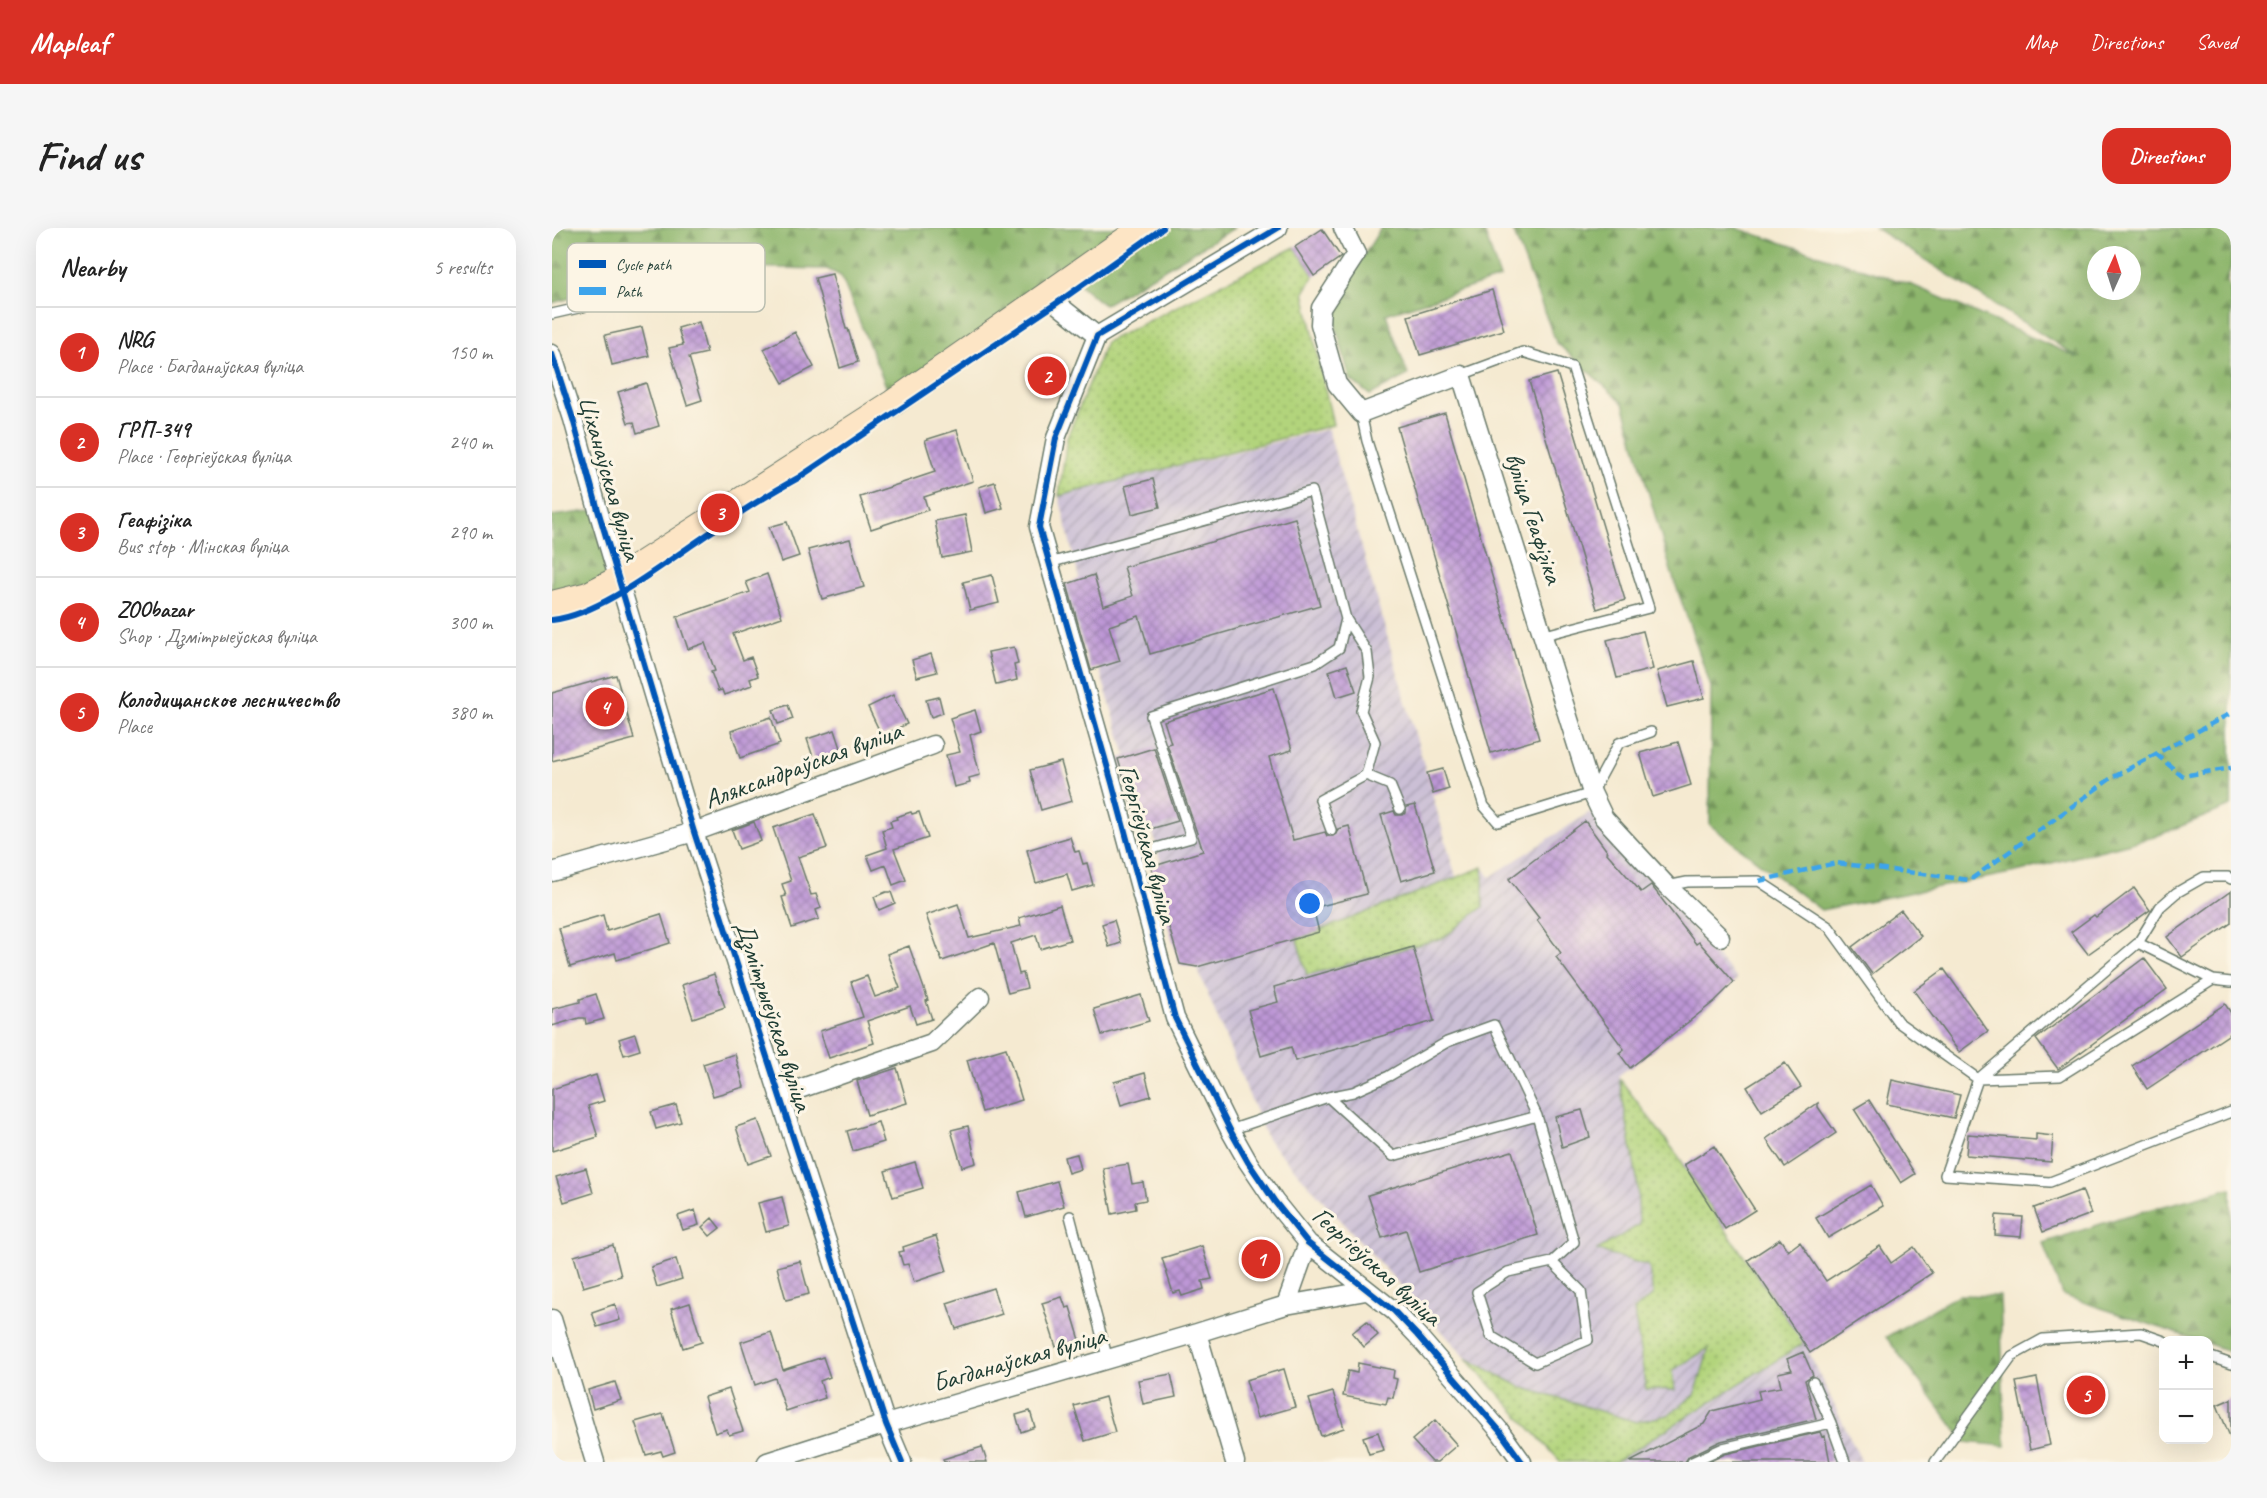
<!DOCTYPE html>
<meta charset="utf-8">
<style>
:root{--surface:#fff;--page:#f6f6f6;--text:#222;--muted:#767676;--line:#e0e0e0;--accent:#d93025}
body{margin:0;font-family:Caveat,sans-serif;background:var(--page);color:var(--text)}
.controls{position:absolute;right:18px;bottom:18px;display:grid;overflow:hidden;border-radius:12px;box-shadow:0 6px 24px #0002}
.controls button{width:54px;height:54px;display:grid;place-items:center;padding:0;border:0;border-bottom:2px solid var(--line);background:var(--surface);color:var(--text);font:30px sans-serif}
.compass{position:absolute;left:1535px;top:18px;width:54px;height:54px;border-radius:50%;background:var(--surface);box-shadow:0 6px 24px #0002;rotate:3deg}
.you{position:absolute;left:758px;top:676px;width:21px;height:21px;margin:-15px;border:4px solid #fff;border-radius:50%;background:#1a73e8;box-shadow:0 0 0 9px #1a73e833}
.badge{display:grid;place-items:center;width:39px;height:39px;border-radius:50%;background:var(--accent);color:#fff;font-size:20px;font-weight:700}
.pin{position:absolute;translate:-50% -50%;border:3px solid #fff;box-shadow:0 2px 6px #0006}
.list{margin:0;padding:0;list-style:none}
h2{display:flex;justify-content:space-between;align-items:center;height:78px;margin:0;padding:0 24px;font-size:26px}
h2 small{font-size:20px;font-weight:400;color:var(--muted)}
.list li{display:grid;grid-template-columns:39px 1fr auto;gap:18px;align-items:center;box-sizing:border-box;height:90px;padding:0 24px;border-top:2px solid var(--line)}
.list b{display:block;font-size:22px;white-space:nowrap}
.list p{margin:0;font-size:20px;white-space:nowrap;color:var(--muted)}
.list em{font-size:20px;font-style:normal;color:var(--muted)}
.map{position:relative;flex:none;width:1679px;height:1234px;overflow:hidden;border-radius:18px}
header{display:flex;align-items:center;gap:36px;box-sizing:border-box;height:84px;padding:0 30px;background:var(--accent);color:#fff}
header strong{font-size:28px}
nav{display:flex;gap:33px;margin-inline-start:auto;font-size:21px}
.intro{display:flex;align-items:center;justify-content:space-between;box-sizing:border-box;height:144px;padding:0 36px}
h1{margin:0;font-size:42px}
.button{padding:15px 27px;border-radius:18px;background:var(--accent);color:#fff;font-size:21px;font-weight:700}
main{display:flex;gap:36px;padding:0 36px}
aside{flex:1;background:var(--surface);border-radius:18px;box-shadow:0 6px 24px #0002}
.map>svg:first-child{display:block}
.industrial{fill:url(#industrial-furrows)}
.grass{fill:url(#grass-dots);stroke:#688858;stroke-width:1.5}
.forest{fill:url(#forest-firs);stroke:#567a50;stroke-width:1.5;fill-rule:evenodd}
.building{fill:url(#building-cross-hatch)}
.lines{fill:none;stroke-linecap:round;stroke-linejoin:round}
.lane-casing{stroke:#6a7a6b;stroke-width:12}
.street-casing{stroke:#6a7a6b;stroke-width:21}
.secondary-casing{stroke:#6a7a6b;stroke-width:28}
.lane{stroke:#fff;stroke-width:9}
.street{stroke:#fff;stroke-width:18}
.secondary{stroke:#fde5c5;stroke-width:26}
.quiet{stroke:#3da4eb;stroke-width:4.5;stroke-dasharray:9 4.5;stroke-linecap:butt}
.cycleway-casing{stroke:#fcf5e5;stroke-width:10}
.cycleway{stroke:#0057b8;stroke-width:6}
.labels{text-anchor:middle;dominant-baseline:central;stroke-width:6;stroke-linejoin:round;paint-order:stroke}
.street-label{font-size:26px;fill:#1f3d34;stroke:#fcf5e5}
.key{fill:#fcf5e5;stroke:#babeb0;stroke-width:1.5}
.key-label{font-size:16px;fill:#1f3d34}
</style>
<header>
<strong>Mapleaf</strong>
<nav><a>Map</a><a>Directions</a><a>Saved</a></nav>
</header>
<div class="intro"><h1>Find us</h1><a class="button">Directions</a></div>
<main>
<aside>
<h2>Nearby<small>5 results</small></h2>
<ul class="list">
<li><span class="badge">1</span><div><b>NRG</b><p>Place · Багданаўская вуліца</p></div><em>150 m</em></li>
<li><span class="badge">2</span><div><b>ГРП-349</b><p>Place · Георгіеўская вуліца</p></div><em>240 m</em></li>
<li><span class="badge">3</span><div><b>Геафізіка</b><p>Bus stop · Мінская вуліца</p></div><em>290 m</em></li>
<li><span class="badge">4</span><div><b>ZOObazar</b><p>Shop · Дзмітрыеўская вуліца</p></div><em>300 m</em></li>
<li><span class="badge">5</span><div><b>Колодищанское лесничество</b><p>Place</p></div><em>380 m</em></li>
</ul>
</aside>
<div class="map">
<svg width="1679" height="1234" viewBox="0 0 1679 1234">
<defs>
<pattern id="industrial-furrows" width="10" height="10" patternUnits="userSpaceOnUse" patternTransform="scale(1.5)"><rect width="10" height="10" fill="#cbbfd5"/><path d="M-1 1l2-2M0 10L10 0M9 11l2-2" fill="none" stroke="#a49cae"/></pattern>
<pattern id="grass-dots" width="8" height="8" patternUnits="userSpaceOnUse" patternTransform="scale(1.5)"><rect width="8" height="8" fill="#b2d47c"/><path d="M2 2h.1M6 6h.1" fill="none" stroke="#90ad66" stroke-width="1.8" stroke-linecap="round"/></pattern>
<pattern id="forest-firs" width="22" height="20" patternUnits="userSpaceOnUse" patternTransform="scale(1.5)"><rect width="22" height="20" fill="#8db66c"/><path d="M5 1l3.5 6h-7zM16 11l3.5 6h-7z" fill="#73955a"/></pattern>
<pattern id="building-cross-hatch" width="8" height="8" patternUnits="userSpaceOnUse" patternTransform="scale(1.5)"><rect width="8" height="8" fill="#bd97d6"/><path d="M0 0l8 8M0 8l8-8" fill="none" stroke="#997cae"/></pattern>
</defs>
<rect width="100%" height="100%" fill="#fcf5e5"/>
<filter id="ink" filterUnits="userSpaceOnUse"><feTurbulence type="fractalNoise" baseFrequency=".0167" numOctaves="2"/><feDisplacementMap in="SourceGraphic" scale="12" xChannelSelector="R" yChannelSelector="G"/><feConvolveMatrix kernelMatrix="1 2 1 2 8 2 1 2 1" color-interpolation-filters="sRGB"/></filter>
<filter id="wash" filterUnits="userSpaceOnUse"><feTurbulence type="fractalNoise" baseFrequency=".008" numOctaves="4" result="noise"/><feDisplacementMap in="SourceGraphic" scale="24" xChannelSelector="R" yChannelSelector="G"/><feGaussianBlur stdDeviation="1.35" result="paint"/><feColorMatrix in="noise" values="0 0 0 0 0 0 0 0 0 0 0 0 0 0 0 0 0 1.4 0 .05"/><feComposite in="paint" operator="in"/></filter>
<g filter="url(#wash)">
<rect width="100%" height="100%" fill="#f5ead1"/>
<path class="industrial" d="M776 201 904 649 931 639 938 649 1038 584 1185 751 1163 773 1066 848 1133 936 1173 1001 1252 1115 1310 1234H1009L715 911 645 740 628 736 599 639 609 635 600 601 588 604 566 531 574 528 547 440 538 442 511 357 527 351 507 268Z"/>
<path class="grass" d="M743 19 762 48 752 64 781 197 507 268 515 210 554 114Z
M931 639V679L891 710 755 747 745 711Z
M1067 850 1126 928 1173 1001 1252 1115 1063 1234H1009L914 1130 969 1159 1084 1194 1116 1187 1143 1167 1157 1120 1121 1142 1123 1162 1094 1161 1082 1082 1101 1067 1097 1038 1045 1022 1087 997 1085 951Z"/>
<path class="forest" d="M0 0H591L341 175 289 48 275 41 142 38 0 75Z
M608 0H682L552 77 525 54Z
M829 0H931L948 50 834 86 856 147 818 167 798 151 779 80Z
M960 0H1184L1360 57 1527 130 1323 0H1679V38L1675 53 1679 65V578L1602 609 1464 644 1269 682 1158 597 1159 459 1119 343 1071 175 1004 114ZM1544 27H1580V63H1544Z
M46 282 67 351 0 376V288Z
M1679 960V1124L1657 1116 1656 1112H1645L1510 1067 1491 1015 1567 990Z
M1406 1067 1448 1068 1453 1218 1413 1214 1334 1109Z"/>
<g id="blocks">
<path class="building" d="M770 1 789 29 762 48 743 19Z
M280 46 294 101H296L306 134 288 140 263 50Z
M940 62 952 102 868 127 856 88Z
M147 94 155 125 137 129 150 172 135 177 117 120 131 117 126 100Z
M90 99 97 128 60 137 53 107Z
M243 104 262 139 231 155 212 121Z
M1005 145 1073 372 1045 381 977 153Z
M94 155 107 198 85 205 82 194 76 195 66 164Z
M893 185 987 511 939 525 845 199Z
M405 202 421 253 372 269 376 282 319 301 308 269 383 244 373 212Z
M601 251 608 279 580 286 573 258Z
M443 254 451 280 434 285 427 259Z
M413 287 420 324 390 330 383 293Z
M743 290 768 377 598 426 587 388 557 398 568 433 539 442 515 356 542 347 551 378 581 368 572 339Z
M235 294 247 328 229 334 217 299Z
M298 311 312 359 270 371 256 322Z
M215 346 230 389 181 406 191 432 199 429 206 448 198 451 200 457 172 467 170 462 166 463 159 444 163 443 153 415 136 421 125 389 198 364 194 354Z
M440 347 447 375 418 382 411 354Z
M1091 403 1101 441 1065 450 1055 412Z
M462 419 466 436 462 437 465 452 444 457 436 424Z
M379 426 385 444 365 449 360 432Z
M1142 433 1152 470 1115 479 1105 443Z
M795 437 804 463 785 469 777 443Z
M64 447 82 511 0 533V465Z
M722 460 740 522 717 529 741 612 773 604 775 608H781L784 606 786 601 797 598 815 666 761 680 767 704 645 739 628 736 599 639 651 623 615 516 619 515 612 493Z
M341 467 355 496 330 508 316 479Z
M387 469 391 485 379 489 374 472Z
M236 477 241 491 226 496 221 482Z
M423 482 429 503 418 507 428 547 417 550 418 555 402 559 394 527 408 524 398 490Z
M219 489 228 516 188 530 179 503Z
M283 502 291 526 263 535 255 511Z
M1126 514 1139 557 1101 569 1088 525Z
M602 520 626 593 588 604 566 531Z
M509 534 520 573 489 582 478 542Z
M891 541 897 561 881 566 875 545Z
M863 577 883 643 849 653 829 587 842 583 844 587H850L854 585V579Z
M359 584 360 586 367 584 376 610 342 621 354 652 341 657 334 637 321 642 315 627 335 620 330 602 340 599 338 593 345 591 344 589Z
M263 586 275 620 246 629 259 667 264 666 269 680 264 682 267 691 240 700 230 669 234 668 230 656 239 653 221 600Z
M1033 593 1055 623 1054 624 1089 664 1099 657 1144 716 1147 714 1182 754 1163 773 1078 840 1067 825 1072 821 1004 729 1009 725 985 692 987 690 957 651Z
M202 594 209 613 187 621 180 602Z
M518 609 523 624 527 623 531 636 535 635 541 657 520 663 515 646 484 655 475 622Z
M1582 660 1598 682 1536 726 1519 704 1542 687 1544 689Z
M1679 663V695L1630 729 1615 709Z
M334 664H339L343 675 327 682 322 669Z
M406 676 417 710 469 698 467 690 508 677 518 712 488 721 484 707 459 715 467 746 471 745 475 760 456 765 442 715 390 733 374 687Z
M1349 682 1369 708 1320 746 1300 719Z
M109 686 118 715 65 732 63 725 18 739 7 700 51 687 55 703Z
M562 692 569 715 557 719 550 696Z
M357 718 376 772 374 773 380 791 364 796 358 778 315 793 322 815 277 830 268 803 311 789 299 754 315 748 323 769 348 760 335 726Z
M861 719 882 793 743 833 739 819 709 828 696 782 726 774 722 759Z
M1592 730 1615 761 1506 841 1484 811Z
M1392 741 1436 803 1407 824 1362 763Z
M162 746 173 779 141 790 130 757Z
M44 766 52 791 34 796 33 790H27L0 798V781L28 774V771Z
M589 767 597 793 550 807 542 781Z
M1673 776 1679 785V805L1595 861 1580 838Z
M83 806 88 822 72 827 67 811Z
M454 820 470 872 430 884 415 832Z
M183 826 192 859 161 868 151 836Z
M1233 835 1249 859 1210 883 1195 859Z
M345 840 355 875 315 887 305 853Z
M593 845 599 868 569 877 562 854Z
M44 847 52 873 36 878 46 909 0 923V861Z
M1340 852 1408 867 1402 890 1335 876Z
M1317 872 1363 946 1349 955 1302 881Z
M1266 875V879L1284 905 1233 939 1214 911Z
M124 877 129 894 104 901 99 884Z
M1030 882 1038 909 1010 919 1003 889Z
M206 892 219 928 196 936 184 899Z
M326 894 332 914 301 923 295 903Z
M416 898 424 935 410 939 399 902Z
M1416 906 1484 912V906L1501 908 1499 934 1414 927Z
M1162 918 1203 982 1173 1001 1132 937Z
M960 923 986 1007 867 1044 854 1002 830 1010 816 967Z
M525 926 529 941 516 945 512 929Z
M363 934 371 960 341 969 333 943Z
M576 936 580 956 591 954 594 972 583 974 584 981 560 986 551 940Z
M34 940 41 965 12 974 4 949Z
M505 953 512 978 474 989 467 964Z
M1319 957 1331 978 1276 1010 1264 990Z
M1530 962 1539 986 1491 1004 1482 980Z
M230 969 237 998 214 1004 206 975Z
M143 982 147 997 131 1002 126 988Z
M1444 987 1471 989 1469 1009 1443 1007Z
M160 990 168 1000 158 1008 150 999Z
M384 1008 395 1043 362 1054 356 1036 351 1037 347 1024 352 1023 351 1019Z
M1228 1011 1236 1023 1248 1014 1274 1053 1328 1018 1339 1035 1362 1019 1380 1045 1258 1125 1196 1032Z
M61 1017 69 1048 31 1059 22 1028Z
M650 1018 660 1051 650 1053 652 1061 630 1068 628 1063 621 1065 610 1030Z
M715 1019 722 1036 704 1043 697 1026Z
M124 1031 130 1051 105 1059 99 1039Z
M248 1033 257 1066 234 1072 225 1039Z
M441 1060 450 1086 404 1101 395 1075Z
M510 1069 514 1080 518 1079 528 1112 504 1119 490 1075Z
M138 1075 150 1114 131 1120 119 1081Z
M63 1076 68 1092 45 1099 40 1084Z
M815 1093 826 1107 812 1119 800 1105Z
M219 1104 231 1142 271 1129 278 1149 268 1153 273 1170 234 1183 223 1150 203 1157 189 1114Z
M1251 1124 1261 1147 1253 1152 1264 1191 1169 1213 1137 1228 1133 1234H1078L1152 1196 1160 1183 1208 1171 1206 1163 1229 1159 1226 1145 1240 1142 1235 1131Z
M806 1135 842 1142 841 1150 845 1151 841 1170 836 1169 834 1176 791 1168 796 1143 805 1145Z
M732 1141 743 1179 705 1190 694 1152Z
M619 1146 624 1169 591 1176 586 1152Z
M1485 1150 1498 1217 1478 1222 1464 1154Z
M1542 1150 1548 1176 1525 1180 1520 1158 1527 1157 1526 1154Z
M63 1154 69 1172 41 1181 36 1162Z
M177 1161 191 1203 177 1207 175 1201 163 1205 152 1169Z
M781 1164 792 1200 769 1208 757 1171Z
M553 1169 563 1204 533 1213 522 1178Z
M1679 1171V1211L1665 1177Z
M478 1183 483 1199 469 1204 464 1187Z
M111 1186 123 1224 111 1228 109 1223 94 1227 83 1194Z
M883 1192 905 1217 885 1234H880L860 1212Z
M826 1204 832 1222 817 1226 811 1209Z
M1268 1204 1270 1209 1273 1208 1278 1234H1156L1173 1226Z
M430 1219 435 1234H392L391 1231Z"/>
</g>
</g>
<g filter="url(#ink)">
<use href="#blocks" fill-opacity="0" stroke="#6a7a6b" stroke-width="1.5"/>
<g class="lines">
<defs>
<path id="lane" d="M0 86 149 52
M909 147 971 124 1020 139 1097 380 993 407
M809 185 815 213 932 578 946 594 1040 565 1067 515 1099 504
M497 335 760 263 794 391 787 420 763 436 599 488 639 610 579 627
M814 547 838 557 848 581
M779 602 768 572 814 547 823 514 809 483 818 449 815 424 794 391
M1679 651 1676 649H1652L1624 665 1608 679 1586 715 1426 851 1393 947 1498 954 1679 884
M1115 658 1135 654 1207 653 1277 699 1346 794 1426 851 1508 848 1661 752
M1586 715 1661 752 1679 754
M776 869 841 928 985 888
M678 902 776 869 801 864 837 848 895 814 942 797 985 888 1022 1014 1000 1034 956 1044 925 1064 939 1108 983 1135 1036 1112 1029 1063 1000 1034
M518 988 556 1132
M1656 1128 1679 1136
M1261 1154 1279 1195 1293 1234
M1140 1234 1171 1220 1279 1195
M1383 1234 1460 1128 1491 1111 1589 1105 1612 1113"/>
<path id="street" d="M726 0 545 108 504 210 487 299 560 555 623 790 678 902 696 934 723 974 756 1015 842 1083 865 1107 947 1202 970 1234
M791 0 804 26 769 80 768 96 785 156 809 185 909 147 1040 565 1052 590 1115 658 1168 709
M495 68 545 108
M0 126 21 191 46 282 142 604 334 1196 350 1234
M0 644 142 604 381 517
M227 868 380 815 428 769
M734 1077 756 1015
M0 1091 43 1234
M645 1105 683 1234
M215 1234 334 1196 645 1105 734 1077 814 1063"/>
<path id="secondary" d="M0 376 36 367 67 351 341 175 591 0"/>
</defs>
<use href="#lane" class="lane-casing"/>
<use href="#street" class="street-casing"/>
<use href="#secondary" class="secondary-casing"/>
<use href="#lane" class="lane"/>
<use href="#street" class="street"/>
<use href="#secondary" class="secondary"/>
<path class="quiet" d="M1604 526 1630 548 1679 540
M1207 653 1284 635 1418 652 1558 551 1679 485"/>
<defs>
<path id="cycleway" d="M726 0 545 108 504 210 487 299 560 555 623 790 678 902 696 934 723 974 756 1015 842 1083 865 1107 947 1202 970 1234
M0 126 21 191 46 282 142 604 334 1196 350 1234
M0 392C44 387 101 344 137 319 173 294 208 271 246 250L505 75 611 0"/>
</defs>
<use href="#cycleway" class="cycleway-casing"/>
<use href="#cycleway" class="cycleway"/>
</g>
</g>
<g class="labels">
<g class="street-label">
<text transform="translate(58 250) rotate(74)">Ціханаўская вуліца</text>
<text transform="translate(982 290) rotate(72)">вуліца Геафізіка</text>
<text transform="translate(251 537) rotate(-20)">Аляксандраўская вуліца</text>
<text transform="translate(596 616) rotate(75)">Георгіеўская вуліца</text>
<text transform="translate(222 788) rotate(72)">Дзмітрыеўская вуліца</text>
<text transform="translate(825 1038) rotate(42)">Георгіеўская вуліца</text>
<text transform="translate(467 1131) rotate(-16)">Багданаўская вуліца</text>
</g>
</g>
<rect x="15" y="15" width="198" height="69" rx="9" class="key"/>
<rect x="27" y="32" width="27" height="8" fill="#0057b8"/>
<rect x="27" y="59" width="27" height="8" fill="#3da4eb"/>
<g class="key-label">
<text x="64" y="42">Cycle path</text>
<text x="64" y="69">Path</text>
</g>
</svg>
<div class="controls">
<button>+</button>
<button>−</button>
</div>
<svg class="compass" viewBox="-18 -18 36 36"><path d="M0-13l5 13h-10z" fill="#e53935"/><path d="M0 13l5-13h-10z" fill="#767676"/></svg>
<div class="you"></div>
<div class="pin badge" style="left:709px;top:1031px">1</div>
<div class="pin badge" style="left:495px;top:148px">2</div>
<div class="pin badge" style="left:168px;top:285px">3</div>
<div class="pin badge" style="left:53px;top:479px">4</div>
<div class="pin badge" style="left:1534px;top:1167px">5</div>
</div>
</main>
